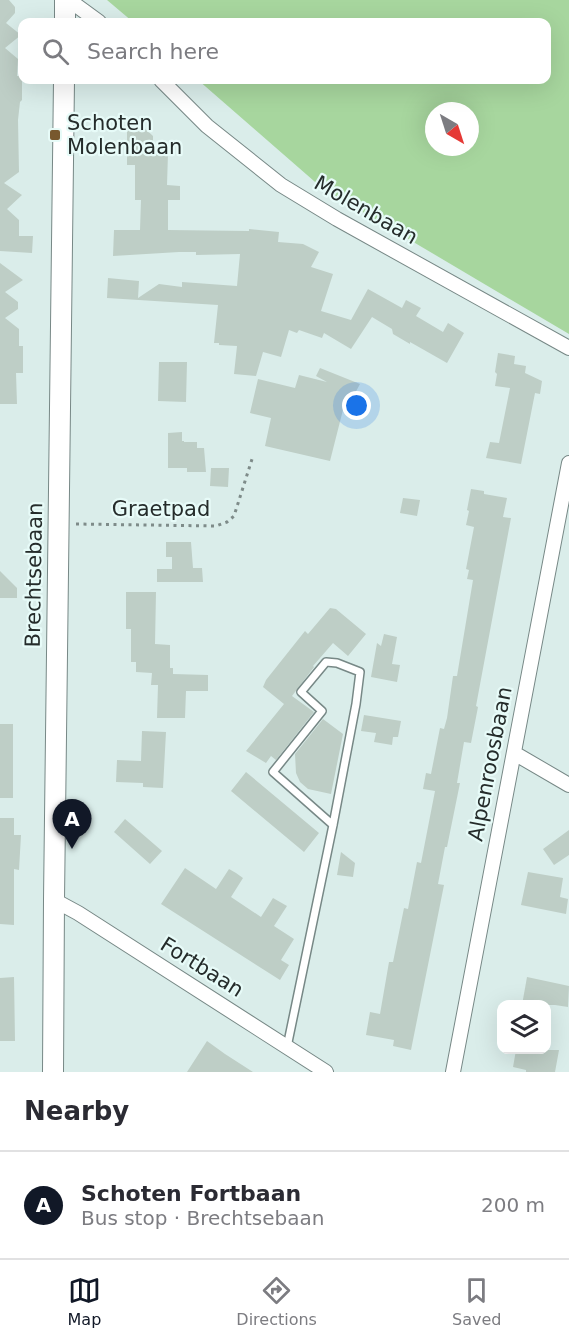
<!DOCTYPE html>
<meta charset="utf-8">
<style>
:root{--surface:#fff;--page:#f7f7f7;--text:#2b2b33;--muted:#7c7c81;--line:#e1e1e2;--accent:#111827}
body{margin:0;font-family:"DejaVu Sans",sans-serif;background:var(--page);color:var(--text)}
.controls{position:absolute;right:18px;bottom:18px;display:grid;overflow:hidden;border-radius:12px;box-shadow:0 6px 24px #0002}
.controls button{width:54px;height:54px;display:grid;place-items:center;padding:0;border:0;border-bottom:2px solid var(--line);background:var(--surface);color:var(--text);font:30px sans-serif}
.compass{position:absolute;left:425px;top:102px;width:54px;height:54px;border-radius:50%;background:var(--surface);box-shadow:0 6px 24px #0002;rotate:141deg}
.you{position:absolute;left:357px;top:406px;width:21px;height:21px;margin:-15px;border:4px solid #fff;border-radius:50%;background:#1a73e8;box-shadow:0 0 0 9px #1a73e833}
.badge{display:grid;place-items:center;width:39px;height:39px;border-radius:50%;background:var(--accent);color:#fff;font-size:20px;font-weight:700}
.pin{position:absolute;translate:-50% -50px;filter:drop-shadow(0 2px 3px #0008)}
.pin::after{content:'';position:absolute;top:32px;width:21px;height:18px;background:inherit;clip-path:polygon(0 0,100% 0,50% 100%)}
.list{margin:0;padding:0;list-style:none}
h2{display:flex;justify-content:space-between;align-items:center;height:78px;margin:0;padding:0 24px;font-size:26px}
h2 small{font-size:20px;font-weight:400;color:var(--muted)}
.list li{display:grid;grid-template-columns:39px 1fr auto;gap:18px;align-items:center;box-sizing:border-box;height:108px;padding:0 24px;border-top:2px solid var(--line)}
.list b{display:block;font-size:22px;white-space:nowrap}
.list p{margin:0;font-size:20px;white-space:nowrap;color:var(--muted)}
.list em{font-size:20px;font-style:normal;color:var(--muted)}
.icon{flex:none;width:33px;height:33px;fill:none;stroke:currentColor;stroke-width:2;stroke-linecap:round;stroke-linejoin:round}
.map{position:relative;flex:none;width:569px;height:1072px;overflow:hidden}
.search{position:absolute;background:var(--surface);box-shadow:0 6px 24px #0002;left:18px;right:18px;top:18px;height:66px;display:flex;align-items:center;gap:15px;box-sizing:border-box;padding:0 21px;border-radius:12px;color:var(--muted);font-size:22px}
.sheet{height:186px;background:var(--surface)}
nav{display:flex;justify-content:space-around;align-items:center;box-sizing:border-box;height:84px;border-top:2px solid var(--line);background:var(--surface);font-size:16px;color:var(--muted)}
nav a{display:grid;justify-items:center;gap:3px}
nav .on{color:var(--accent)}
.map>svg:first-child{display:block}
.green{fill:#a7d69e;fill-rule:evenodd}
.building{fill:#becec6}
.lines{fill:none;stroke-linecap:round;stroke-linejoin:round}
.service-casing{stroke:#778886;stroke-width:10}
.minor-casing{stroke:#778886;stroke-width:16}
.secondary-casing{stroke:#778886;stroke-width:22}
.path{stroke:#7e8b89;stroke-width:3;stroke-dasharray:3 4.5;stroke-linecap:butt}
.service{stroke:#fff;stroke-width:7}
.minor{stroke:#fff;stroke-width:14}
.secondary{stroke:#fff;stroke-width:20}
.poi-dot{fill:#78582e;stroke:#e7fbf8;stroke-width:2}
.labels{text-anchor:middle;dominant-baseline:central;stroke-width:4.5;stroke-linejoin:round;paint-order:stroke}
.poi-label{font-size:21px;fill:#252c2b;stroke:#e7fbf8;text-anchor:start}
.street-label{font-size:21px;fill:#252c2b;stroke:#e7fbf8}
</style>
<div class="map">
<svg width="569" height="1072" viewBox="0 0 569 1072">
<rect width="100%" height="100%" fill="#daedea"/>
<path class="green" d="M107 0H569V334L322 188 198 80H546V22H133ZM434 111H470V147H434Z"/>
<path class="building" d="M0 0H9L15 7V13L6 23 21 35 5 48 18 59 17 76H22V100L20 102 18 120 19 172 4 183 22 195 7 209 19 220V236H33L32 253 0 251Z
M127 121H137L153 136V153H168L167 185 180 186V200H168V230L249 231V229L279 232 278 242 303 244 319 252 311 267 333 274 321 311 351 320 368 289 402 308 406 300 421 308 416 316 443 332 448 323 464 333 447 363 410 342V344L393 334 392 329 372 317 351 349 324 333 322 338 299 330 297 333 289 330 281 357 263 352 256 376 234 374 237 346 219 345V343H214L218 305 107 298 108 278 139 281 138 298 159 284 182 287V282L237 286 240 254 196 255V252H179L113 256 114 230H140L141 200H135V165H127Z
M0 263 23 280 5 292 18 302V309L5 318 19 329V346H23V373H16L17 404H0Z
M498 353 515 356 514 364 526 366 525 373 542 381 540 394 535 393 521 464 486 458 490 442 499 443 510 388 495 386 497 374 495 372Z
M159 362H187L186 402 158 401Z
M320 368 360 384 353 397 347 394 330 461 265 446 271 418 250 413 258 379 295 388 299 375 327 382 316 376Z
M182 432V441H184V442H197V448H204L206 472H187V468H168V433Z
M211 468H229L228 487 210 486Z
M471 489 484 491V494L507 498 503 517 511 518 476 706 478 707 471 743 464 742 457 783H460L447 847H445L438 884 444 885 411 1050 393 1046 394 1040 366 1035 370 1012 380 1014 389 962H393L404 908 408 909 417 862 421 863 435 791 423 789 426 773 431 774 440 728 444 729 447 718 453 676H457L473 580 467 579 469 570 466 569 474 527 466 525 469 511 467 510Z
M403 498 420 500 417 516 400 513Z
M166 542H191L193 568H202L203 582H157V569H172V557H166Z
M0 571 17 588V598H0Z
M126 592H156L155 644 170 645V668H173V674L208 675V691H186L185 718H157L158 685H151L152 673 136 672V662H131V629H126Z
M330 608 336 609 366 634 348 656 333 643 313 666 314 667 292 696 314 712 276 760 271 756 266 763 246 751 284 704 263 687 266 680 305 631 308 634Z
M384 634 397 637 392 664 400 665 397 682 371 677 377 643 381 646Z
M364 715 401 721 398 737H393L392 745 374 742 376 733 361 731Z
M323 719 343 734 331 794 308 789 300 782 296 773 295 754Z
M0 724H13V798H0Z
M142 731 166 732 163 788 143 787V783L116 782 117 760 141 761Z
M246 772 319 833 304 852 231 791Z
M0 818H14V835H21L19 870 14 869V925L0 924Z
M125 819 162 851 150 864 114 832Z
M569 830V855L554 865 543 849Z
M341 852 355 863 353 877 337 875Z
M185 868 216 889 229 869 236 873 243 878 231 897 261 917 273 898 287 906 274 926 294 939 281 960 289 965 280 980 161 904Z
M528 872 563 878 560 897 568 899 566 914 521 905Z
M14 977 15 1041H0V978Z
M527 977 569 986 568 1007 555 1005H522Z
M207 1041 225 1054 253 1072H187Z
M516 1050H559L555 1072H526V1070L513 1067Z"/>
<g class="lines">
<defs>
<path id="service" d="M287 1047 333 825 356 704 360 672 337 663 326 662 301 692 322 711 273 772 333 825"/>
<path id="minor" d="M69 0 99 22
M161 80 207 126 281 185 337 219 569 348
M514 753 569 785
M54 900 78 913 326 1072
M453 1072 569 463"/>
<path id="secondary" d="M65 22V0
M53 1072 54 900 64 80"/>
</defs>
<use href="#service" class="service-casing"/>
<use href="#minor" class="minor-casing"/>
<use href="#secondary" class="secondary-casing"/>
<path class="path" d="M76 524 216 526 227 522 234 516 253 456"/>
<use href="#service" class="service"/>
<use href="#minor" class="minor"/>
<use href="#secondary" class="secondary"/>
</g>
<rect class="poi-dot" x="49" y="129" width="12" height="12" rx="3"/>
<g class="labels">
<g class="poi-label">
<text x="67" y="123">Schoten<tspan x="67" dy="24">Molenbaan</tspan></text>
</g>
<g class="street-label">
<text transform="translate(366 210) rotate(30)">Molenbaan</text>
<text x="161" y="509">Graetpad</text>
<text transform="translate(34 575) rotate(-89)">Brechtsebaan</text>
<text transform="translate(490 764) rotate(-79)">Alpenroosbaan</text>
<text transform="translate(202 967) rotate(32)">Fortbaan</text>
</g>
</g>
</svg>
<div class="controls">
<button><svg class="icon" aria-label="layers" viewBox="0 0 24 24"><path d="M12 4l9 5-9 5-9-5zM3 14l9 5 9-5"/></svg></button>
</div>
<svg class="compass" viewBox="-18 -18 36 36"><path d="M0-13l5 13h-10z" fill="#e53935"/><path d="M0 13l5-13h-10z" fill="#7c7c81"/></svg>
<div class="you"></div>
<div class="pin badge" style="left:72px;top:849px">A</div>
<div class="search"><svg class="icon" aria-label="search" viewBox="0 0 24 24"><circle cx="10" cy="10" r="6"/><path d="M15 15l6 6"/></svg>Search here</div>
</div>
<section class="sheet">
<h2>Nearby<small></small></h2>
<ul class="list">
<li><span class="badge">A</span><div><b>Schoten Fortbaan</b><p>Bus stop · Brechtsebaan</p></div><em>200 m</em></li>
</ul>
</section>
<nav>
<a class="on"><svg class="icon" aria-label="map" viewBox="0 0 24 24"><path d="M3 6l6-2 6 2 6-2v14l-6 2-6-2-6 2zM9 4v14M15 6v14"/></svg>Map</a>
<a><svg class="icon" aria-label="directions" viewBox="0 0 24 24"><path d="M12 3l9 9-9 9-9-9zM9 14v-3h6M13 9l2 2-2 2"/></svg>Directions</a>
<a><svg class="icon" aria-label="saved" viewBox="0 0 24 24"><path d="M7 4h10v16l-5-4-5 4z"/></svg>Saved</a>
</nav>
